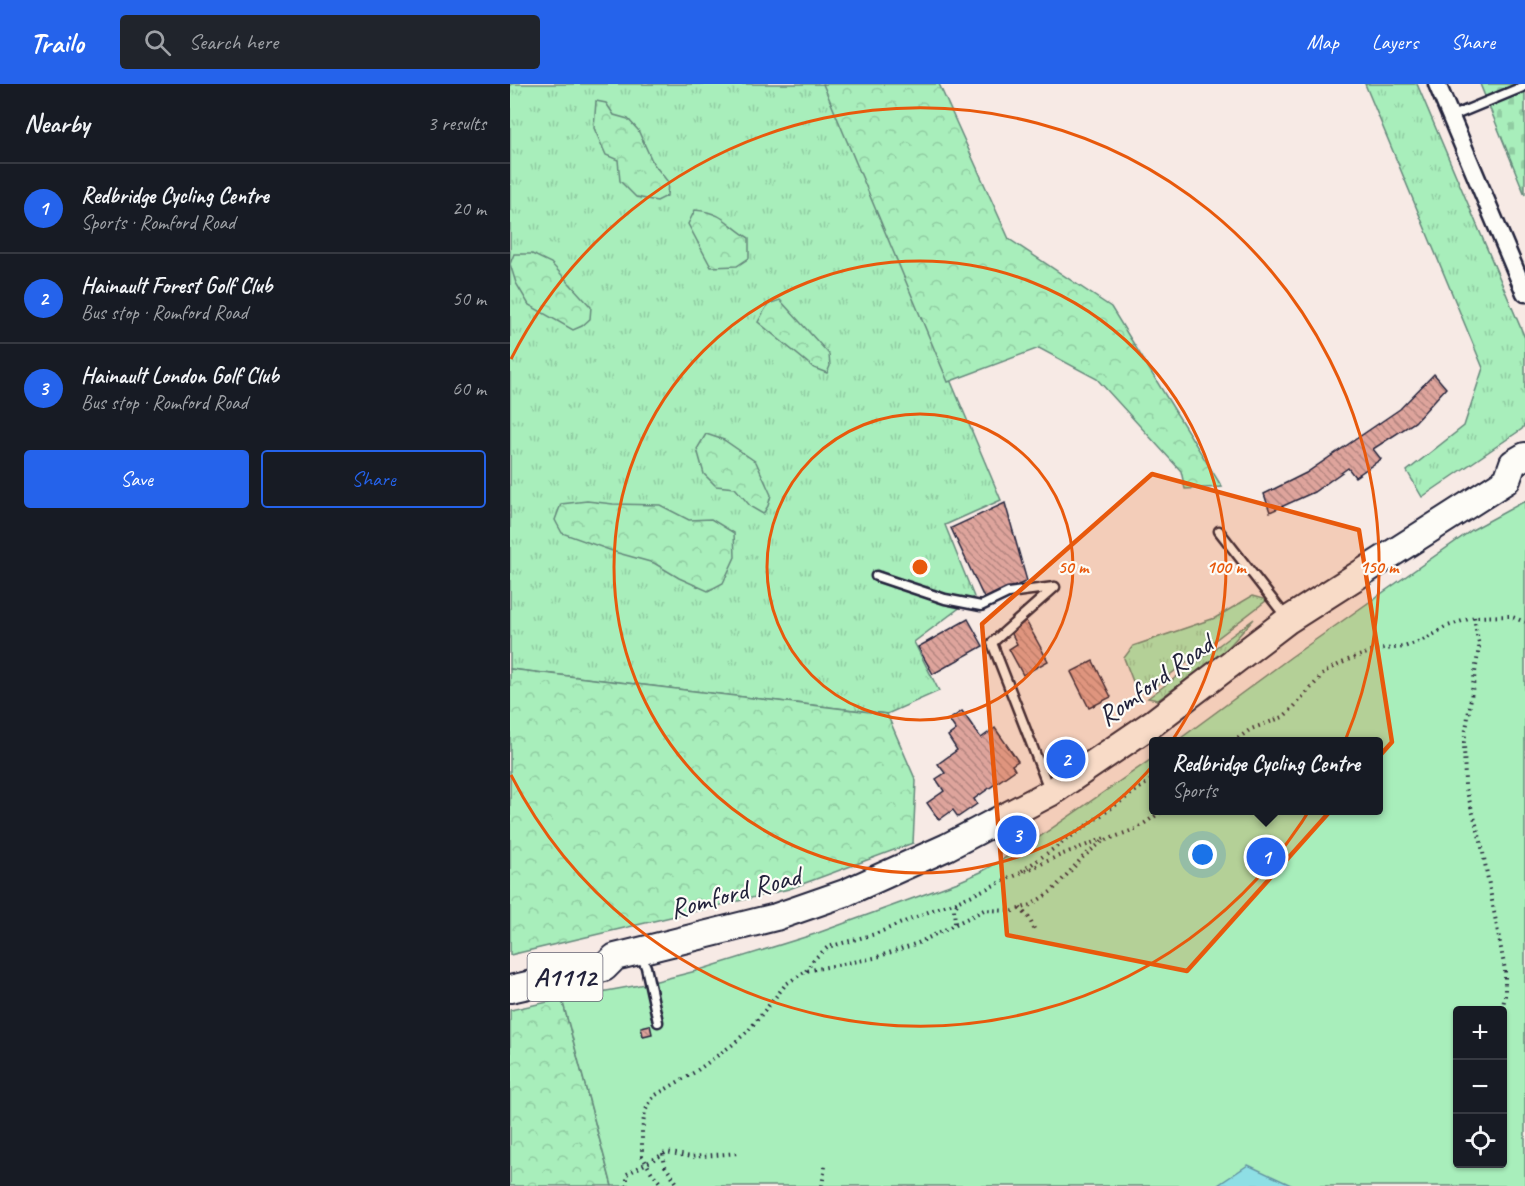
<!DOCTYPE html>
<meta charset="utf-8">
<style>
:root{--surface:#171b24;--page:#20242c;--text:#f1f3f6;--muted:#9ea1a6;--line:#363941;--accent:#2563eb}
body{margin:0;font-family:Caveat,sans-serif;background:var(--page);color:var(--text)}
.controls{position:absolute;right:18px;bottom:18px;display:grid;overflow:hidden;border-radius:6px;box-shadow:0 2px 4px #0004}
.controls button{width:54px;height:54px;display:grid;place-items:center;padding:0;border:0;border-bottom:2px solid var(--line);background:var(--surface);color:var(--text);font:30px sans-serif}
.you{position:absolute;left:693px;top:771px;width:21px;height:21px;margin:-15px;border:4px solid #fff;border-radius:50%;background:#1a73e8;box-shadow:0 0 0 9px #1a73e833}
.badge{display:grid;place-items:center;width:39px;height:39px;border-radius:50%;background:var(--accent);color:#fff;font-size:20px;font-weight:700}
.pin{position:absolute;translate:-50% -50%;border:3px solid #fff;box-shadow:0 2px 6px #0006}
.popup{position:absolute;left:639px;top:653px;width:234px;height:78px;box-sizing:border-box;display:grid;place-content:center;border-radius:6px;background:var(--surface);filter:drop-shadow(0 2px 4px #0005);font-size:20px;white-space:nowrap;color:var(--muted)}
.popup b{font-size:22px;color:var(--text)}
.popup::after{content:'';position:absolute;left:50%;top:100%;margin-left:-12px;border:12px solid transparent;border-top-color:var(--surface)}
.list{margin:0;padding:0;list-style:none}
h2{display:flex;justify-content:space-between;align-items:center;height:78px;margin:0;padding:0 24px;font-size:26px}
h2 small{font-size:20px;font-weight:400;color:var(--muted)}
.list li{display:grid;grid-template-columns:39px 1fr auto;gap:18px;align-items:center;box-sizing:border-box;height:90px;padding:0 24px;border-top:2px solid var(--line)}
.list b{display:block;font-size:22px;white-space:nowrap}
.list p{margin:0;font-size:20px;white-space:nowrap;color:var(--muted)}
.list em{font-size:20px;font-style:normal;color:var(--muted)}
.actions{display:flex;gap:12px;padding:18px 24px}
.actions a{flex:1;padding:14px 0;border:2px solid var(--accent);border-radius:6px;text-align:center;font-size:21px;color:var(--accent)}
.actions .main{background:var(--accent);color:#fff}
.icon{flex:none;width:33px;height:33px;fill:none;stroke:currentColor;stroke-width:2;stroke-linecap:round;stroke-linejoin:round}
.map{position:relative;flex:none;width:1015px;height:1102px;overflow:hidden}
header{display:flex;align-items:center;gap:36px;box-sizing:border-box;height:84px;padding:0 30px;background:var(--accent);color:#fff}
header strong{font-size:28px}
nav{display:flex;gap:33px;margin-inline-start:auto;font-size:21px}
.search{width:420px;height:54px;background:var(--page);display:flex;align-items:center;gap:15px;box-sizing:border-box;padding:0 21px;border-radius:6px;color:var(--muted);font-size:22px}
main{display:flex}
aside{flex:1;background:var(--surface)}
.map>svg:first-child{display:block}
.grass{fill:url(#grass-tufts);stroke:#65887b;stroke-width:1.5}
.forest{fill:url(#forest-crowns);stroke:#65887b;stroke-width:1.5}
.cemetery{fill:url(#cemetery-stones);stroke:#65887b;stroke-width:1.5}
.pitch{fill:#a8eebb;stroke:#65887b;stroke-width:1.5;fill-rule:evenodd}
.water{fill:#8edfe5;stroke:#6393a1;stroke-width:1.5}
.building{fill:url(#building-back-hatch);stroke:#22223b;stroke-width:1.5}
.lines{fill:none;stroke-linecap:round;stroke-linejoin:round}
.lane-casing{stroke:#22223b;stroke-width:13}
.street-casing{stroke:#22223b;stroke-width:21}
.primary-casing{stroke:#22223b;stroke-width:30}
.path{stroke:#22223b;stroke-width:4;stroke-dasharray:1.5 4.5;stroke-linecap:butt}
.lane{stroke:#fdfcf7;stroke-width:8}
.street{stroke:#fdfcf7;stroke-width:16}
.primary{stroke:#fdfcf7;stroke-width:26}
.marked{fill:#e8590c;fill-opacity:0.2;stroke:#e8590c;stroke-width:4.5;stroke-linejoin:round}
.ring{fill:none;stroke:#e8590c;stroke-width:3}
.labels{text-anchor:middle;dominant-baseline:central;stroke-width:4.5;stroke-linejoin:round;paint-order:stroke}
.shield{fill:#fdfcf7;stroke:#646373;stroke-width:1.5}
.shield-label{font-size:27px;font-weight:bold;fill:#22223b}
.street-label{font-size:28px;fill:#22223b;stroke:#fdfcf7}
.centre{fill:#e8590c;stroke:#fdfcf7;stroke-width:3}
.ring-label{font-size:18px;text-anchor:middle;font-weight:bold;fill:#e8590c;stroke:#fdfcf7;stroke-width:4.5;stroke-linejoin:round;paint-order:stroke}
</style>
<header>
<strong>Trailo</strong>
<div class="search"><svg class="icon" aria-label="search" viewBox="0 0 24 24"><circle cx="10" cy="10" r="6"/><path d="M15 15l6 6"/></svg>Search here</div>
<nav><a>Map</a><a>Layers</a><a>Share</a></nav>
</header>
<main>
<aside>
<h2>Nearby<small>3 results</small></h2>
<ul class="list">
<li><span class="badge">1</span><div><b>Redbridge Cycling Centre</b><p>Sports · Romford Road</p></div><em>20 m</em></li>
<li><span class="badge">2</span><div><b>Hainault Forest Golf Club</b><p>Bus stop · Romford Road</p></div><em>50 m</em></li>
<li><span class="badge">3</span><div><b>Hainault London Golf Club</b><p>Bus stop · Romford Road</p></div><em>60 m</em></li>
</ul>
<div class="actions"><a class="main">Save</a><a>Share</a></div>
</aside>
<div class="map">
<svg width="1015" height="1102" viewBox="0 0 1015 1102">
<defs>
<pattern id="grass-tufts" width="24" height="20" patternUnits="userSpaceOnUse" patternTransform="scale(1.5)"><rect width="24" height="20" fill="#a8eebb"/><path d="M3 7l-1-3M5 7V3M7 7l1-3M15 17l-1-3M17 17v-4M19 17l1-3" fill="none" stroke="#90cca2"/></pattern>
<pattern id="forest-crowns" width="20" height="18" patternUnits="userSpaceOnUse" patternTransform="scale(1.5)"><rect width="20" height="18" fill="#a8eebb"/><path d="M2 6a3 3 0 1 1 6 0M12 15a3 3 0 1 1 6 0" fill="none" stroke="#90cca2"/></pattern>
<pattern id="cemetery-stones" width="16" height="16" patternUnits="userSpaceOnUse" patternTransform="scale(1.5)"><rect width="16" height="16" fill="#a8eebb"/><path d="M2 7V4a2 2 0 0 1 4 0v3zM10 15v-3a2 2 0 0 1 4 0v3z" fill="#90cca2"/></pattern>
<pattern id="building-back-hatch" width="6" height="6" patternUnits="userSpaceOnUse" patternTransform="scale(1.5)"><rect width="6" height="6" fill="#dea49c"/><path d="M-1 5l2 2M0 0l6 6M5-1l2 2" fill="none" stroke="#b48580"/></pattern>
</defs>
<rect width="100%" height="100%" fill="#f7eae5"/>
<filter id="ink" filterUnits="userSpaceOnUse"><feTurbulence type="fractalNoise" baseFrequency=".0167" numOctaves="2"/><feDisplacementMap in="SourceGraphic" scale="12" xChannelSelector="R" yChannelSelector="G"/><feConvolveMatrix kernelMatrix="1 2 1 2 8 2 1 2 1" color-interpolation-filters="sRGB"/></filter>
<g filter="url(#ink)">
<path class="grass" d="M0 0H315L491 416 435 441 464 513 404 558 429 607 377 630 0 585Z
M855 0H907L1015 254V340L1012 345 912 413 897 387 954 342 973 284Z
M742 512 757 516 636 609 624 600 614 574 623 562 705 534Z
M744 535 713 569 648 616 638 614Z"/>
<path class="forest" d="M313 0H429L499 155 601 223 712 403 675 405 671 387 587 295 529 264 438 298Z
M86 17 96 19 104 31 118 35 128 46 143 79 158 98 157 112 147 117 126 113 110 97 108 76 96 71 84 44Z
M185 126C215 129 216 140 239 154V174L227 182 201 183 178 140Z
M4 170H22L41 179 81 223 80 235 72 242 63 246 19 221 6 199 0 180Z
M270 216 319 270 320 282 317 289 304 284 248 238 258 220Z
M196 350 214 356 246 378 261 411 258 422 253 430 241 423 225 404 206 402 194 390 187 365Z
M77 417 103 420 150 421 179 436 201 435 224 449 225 473 213 499 198 507 169 494 144 479 108 469 52 449 45 436 51 420Z
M0 585 377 630 406 697 403 759 279 805 0 871Z
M52 915 102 1102H0V926Z"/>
<path class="cemetery" d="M970 0H1015V111Z"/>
<path class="pitch" d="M1015 417V1102H102L52 915 135 900 186 887 305 850 448 798 471 788 522 758 643 674 644 726H868V658L667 657 781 573 962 446ZM948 926H992V1080H948Z"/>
<path class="water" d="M738 1081 783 1102 708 1101Z"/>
<path class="building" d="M924 290 936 304 905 338 863 365 871 375 845 393 838 384 804 408 760 428 754 410 796 389 890 325Z
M495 419 517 497 475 516 441 444Z
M458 535 473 562 423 590 408 563Z
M515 535 538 577 513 591 499 565 507 560 499 544Z
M583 577 601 613 579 624 561 588Z
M452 627 471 654 485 644 508 677 502 681 505 686 464 715 467 720 448 733 443 726 429 736 417 719 434 707 426 695 435 689 428 680 447 666 438 652 446 646 439 636Z
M140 941 142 950 133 952 131 943Z"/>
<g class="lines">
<defs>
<path id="lane" d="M940 33 1015 2
M709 447 776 533
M366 492 435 515 471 522 498 509 544 503
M539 705 482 559 545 503
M130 869 136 883 148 938"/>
<path id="street" d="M927 0 1015 209"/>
<path id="primary" d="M0 905 94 884 105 873 266 833 335 809 437 763 540 709 643 639 778 536 997 396 1003 379 1015 372"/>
</defs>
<use href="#lane" class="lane-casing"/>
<use href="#street" class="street-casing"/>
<use href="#primary" class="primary-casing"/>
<path class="path" d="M964 533 969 563 954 658 955 701 971 758 995 886V912L992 926
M723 658 741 645 773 633 782 625 816 587 840 575 866 566 894 563 918 554 935 543 964 533 1000 532 1015 538
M719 726 720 728
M512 787 644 694
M510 824 519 834 525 847
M445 839 444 825 449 817 553 770 595 754
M296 887 304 875 318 863 365 850 423 826 449 817
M153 1070 155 1082 169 1102
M117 1102V1090L157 1068 181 1073 229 1069
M153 1102 142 1089 132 1072V1047L135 1027 144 1012 185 988 222 961 239 946 276 900 296 887 364 874 408 859 474 826 503 827 521 821 542 807 573 773 593 757 626 745 654 726
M312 1102 315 1082"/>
<use href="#lane" class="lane"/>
<use href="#street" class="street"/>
<use href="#primary" class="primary"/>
</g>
</g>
<path class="marked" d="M642 390 849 446 882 658 677 887 497 851 472 540Z"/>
<g class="ring">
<circle cx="410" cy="483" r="153"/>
<circle cx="410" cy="483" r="306"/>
<path d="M1 275A459 459 0 1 1 1 691"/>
</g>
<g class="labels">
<rect class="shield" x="17.5" y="869" width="75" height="48" rx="4.5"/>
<g class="shield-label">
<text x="55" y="893">A1112</text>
</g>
<g class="street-label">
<text transform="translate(645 596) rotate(-36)">Romford Road</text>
<text transform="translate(225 808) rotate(-15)">Romford Road</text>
</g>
</g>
<circle cx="410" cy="483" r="9" class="centre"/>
<g class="ring-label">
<text x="563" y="489">50 m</text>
<text x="716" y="489">100 m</text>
<text x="869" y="489">150 m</text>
</g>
</svg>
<div class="controls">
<button>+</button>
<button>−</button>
<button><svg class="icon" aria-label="locate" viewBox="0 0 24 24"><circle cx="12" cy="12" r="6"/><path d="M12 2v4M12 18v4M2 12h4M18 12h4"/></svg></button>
</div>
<div class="you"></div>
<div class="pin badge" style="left:756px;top:773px">1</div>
<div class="popup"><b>Redbridge Cycling Centre</b>Sports</div>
<div class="pin badge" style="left:556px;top:675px">2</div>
<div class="pin badge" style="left:507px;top:751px">3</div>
</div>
</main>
